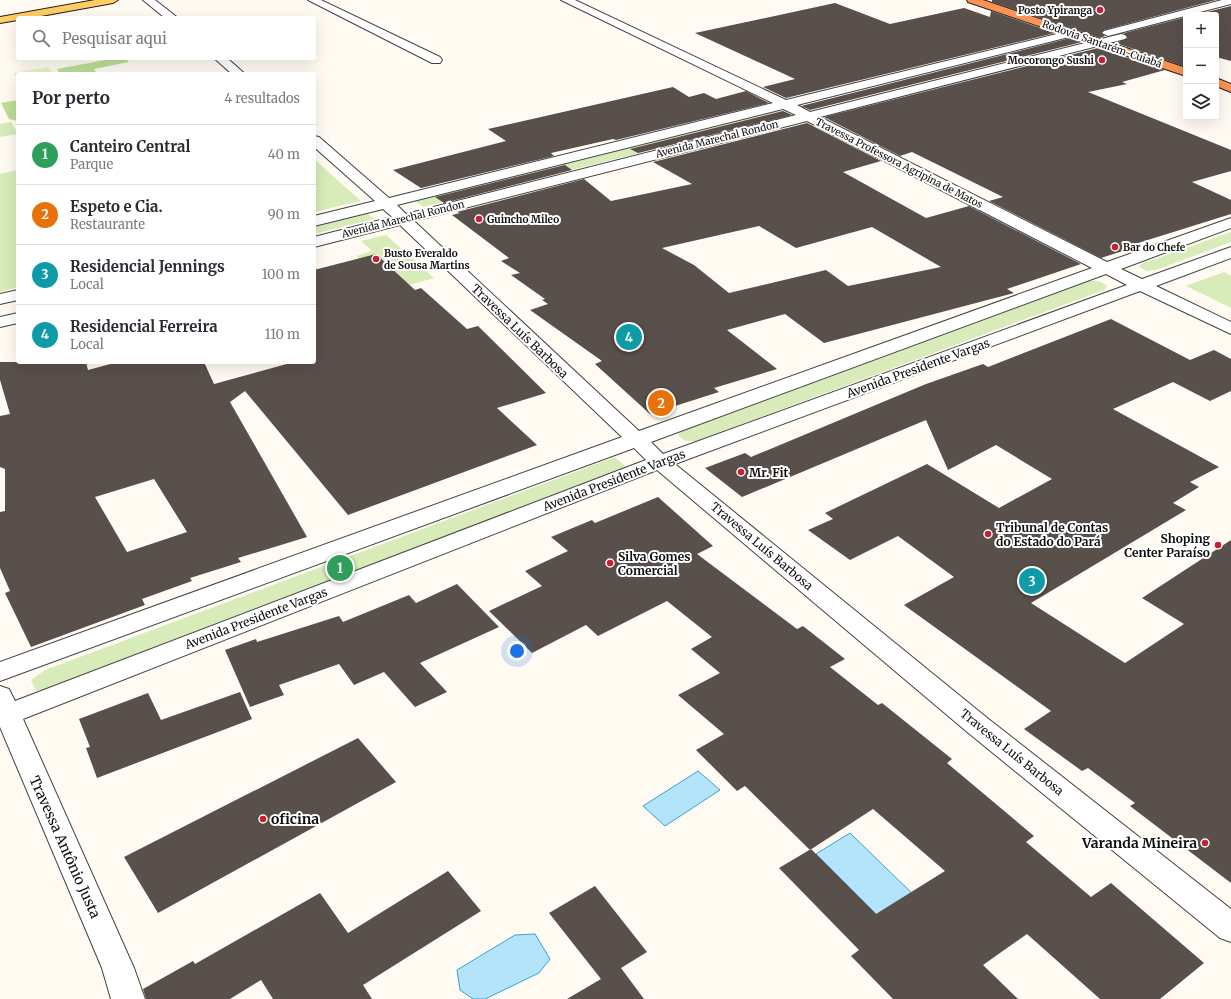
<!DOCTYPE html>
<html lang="pt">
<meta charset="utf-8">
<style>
:root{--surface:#fff;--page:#f2f2f3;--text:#2b2b33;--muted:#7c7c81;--line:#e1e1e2;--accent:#c71f34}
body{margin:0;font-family:Merriweather,serif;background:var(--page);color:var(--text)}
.controls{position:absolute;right:12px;top:12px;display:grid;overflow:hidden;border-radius:4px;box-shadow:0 4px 16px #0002}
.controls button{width:36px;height:36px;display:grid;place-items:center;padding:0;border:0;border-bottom:1px solid var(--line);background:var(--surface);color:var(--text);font:20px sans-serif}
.you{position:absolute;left:517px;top:651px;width:14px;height:14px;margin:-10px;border:3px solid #fff;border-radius:50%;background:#1a73e8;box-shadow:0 0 0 6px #1a73e833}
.badge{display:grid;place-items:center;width:26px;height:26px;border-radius:50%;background:var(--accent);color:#fff;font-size:13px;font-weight:700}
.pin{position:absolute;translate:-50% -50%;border:2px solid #fff;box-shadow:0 1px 4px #0006}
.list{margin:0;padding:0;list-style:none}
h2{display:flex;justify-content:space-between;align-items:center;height:52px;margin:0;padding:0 16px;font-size:17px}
h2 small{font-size:13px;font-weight:400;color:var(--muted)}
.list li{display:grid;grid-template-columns:26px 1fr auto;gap:12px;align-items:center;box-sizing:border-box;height:60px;padding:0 16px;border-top:1px solid var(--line)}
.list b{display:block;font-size:15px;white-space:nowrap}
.list p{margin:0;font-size:13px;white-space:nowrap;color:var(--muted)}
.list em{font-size:13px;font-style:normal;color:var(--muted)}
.icon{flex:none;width:22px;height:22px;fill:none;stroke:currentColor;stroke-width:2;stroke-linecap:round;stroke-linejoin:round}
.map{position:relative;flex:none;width:1231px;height:999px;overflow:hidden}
.search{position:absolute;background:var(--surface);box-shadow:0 4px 16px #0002;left:16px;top:16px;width:300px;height:44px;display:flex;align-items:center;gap:10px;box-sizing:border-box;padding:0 14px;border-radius:4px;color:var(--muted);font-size:15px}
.panel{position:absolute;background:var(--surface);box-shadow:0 4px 16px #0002;left:16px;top:72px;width:300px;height:292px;border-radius:4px}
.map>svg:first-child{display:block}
.green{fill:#d7ecb9}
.forest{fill:#bcde97}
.pitch{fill:#e8f3cb}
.water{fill:#b3e4f9;stroke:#37a1d4}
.building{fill:#594f4b;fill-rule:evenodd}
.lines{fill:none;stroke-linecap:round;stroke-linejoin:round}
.minor-casing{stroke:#424242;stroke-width:2}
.major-casing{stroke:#202020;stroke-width:2}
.highway-casing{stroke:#202020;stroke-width:2}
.minor{fill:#fff;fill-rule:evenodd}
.major{fill:#ffcd62;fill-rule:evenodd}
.highway{fill:#fb9354;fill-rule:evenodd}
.poi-dot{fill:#c71f34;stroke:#fff;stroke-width:1.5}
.labels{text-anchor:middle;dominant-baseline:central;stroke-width:4;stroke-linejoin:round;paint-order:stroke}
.far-poi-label{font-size:10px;font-weight:bold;fill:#0f0f0f;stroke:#fff;text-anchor:start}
.far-street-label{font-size:10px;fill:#0f0f0f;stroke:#fff}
.street-label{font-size:12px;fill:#0f0f0f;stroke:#fff}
.poi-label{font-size:12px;font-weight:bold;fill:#0f0f0f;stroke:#fff;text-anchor:start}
.near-poi-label{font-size:14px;font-weight:bold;fill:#0f0f0f;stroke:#fff;text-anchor:start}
.near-street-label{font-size:14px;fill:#0f0f0f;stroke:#fff}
</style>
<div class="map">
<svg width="1231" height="999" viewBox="0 0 1231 999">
<rect width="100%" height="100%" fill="#fffbf2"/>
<path class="green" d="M777 111 789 113 788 116 423 207 415 201Z
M11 122 18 134 0 137V124Z
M314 159 361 201 314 212Z
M18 170V287L0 292V174Z
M367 213 374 219 314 234V227Z
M1231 232V242L1156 270 1147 271 1139 267 1141 264Z
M386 235 434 278 391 290 356 256 372 251 361 241Z
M1224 272 1231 276V308L1186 286Z
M1088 281H1099L1107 286 1104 290 696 441H685L678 435 682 429Z
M615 457 626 467 58 686 36 691 31 680 45 670Z"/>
<path class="forest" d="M116 58H125L129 62 94 69 97 74H60L57 69Z
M18 100V121L9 119 1 103Z"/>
<path class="pitch" d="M48 67 54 74H18V80L13 73Z"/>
<path class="water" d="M698 771 720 790 665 826 643 806Z
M850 833 920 901 885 923 816 854Z
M535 934 550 959 539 973 485 999H473L460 990 457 970 515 935Z"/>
<path class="building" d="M992 0H1216L1104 30 1101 33 1105 36 1100 38 992 2Z
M835 3 890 24 964 8 990 17 991 11 1055 33 786 98 763 87 795 79 695 33Z
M1231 6V61L1216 57V15H1195Z
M1186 17V65L1183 66 1116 43 1128 38 1124 33Z
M1070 38 1082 42 810 110 801 106Z
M1098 48 1165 70 1122 82 1127 84 1088 92 1231 150V171L1192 182 1231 200V214L1135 244 1138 246 1101 258 989 201 1003 197 912 152 900 156 824 117Z
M673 87 689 97 704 93 716 99 746 91 769 103 616 140 613 139 551 153 554 156 421 188 393 170 506 141 488 129Z
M783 111 792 115 638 153 630 149Z
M807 123 881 161 843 172 926 218 969 206 1081 264 1007 289 1014 293 824 343 785 314 727 330 777 369 714 388 719 392 650 414 595 364 602 361 530 310 548 304 542 300 545 299 511 275 520 273 501 261 509 258 452 215 460 213 457 212 584 179 611 201 692 184 653 162ZM759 226 796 248 872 227 941 267 848 286 826 270 729 293 694 265 662 248Z
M565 165 572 170 444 203 435 197Z
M376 254 415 290 421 288 467 329 478 326 546 393 497 408 537 445 348 515 245 391 230 402 307 537 238 558 241 562 190 578 192 581 142 599 145 605 31 647 5 593 10 591 0 568V512L5 511V469L0 467V416L10 414 0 380V362H86L88 370 118 362H204L214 384 294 362H314V270ZM154 479 187 532 127 552 95 497Z
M1111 319 1190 360 1214 350 1231 359V391L1210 401 1173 382 1113 409 1219 467 1190 482 1199 487 1173 503 1186 510 1031 603 1125 663 1184 624 1142 598 1231 540V883L1130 806 1135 803 1088 768 1082 771 1024 729 1051 711 904 605 954 577 898 536 850 560 808 530 833 519 825 513 927 464 999 508 1052 479 996 445 948 470 926 420 742 497 705 468 745 453 751 457 926 384 983 364 988 367Z
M658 497 713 546 697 554 797 629 803 626 845 659 830 667 878 705 882 703 952 759 947 763 1034 836 1026 842 1091 897 1111 883 1204 963 1160 999H1100L1027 934 983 965 1018 999H893L851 956 859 950 779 868 811 849 876 914 945 871 873 809 810 850 745 786 737 791 696 750 724 734 678 695 720 673 691 649 712 637 667 601 598 636 586 625 532 653 489 611 542 586 525 571 568 551 551 537 592 520 595 523Z
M457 584 499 627 420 663 447 692 415 707 384 672 354 685 339 664 279 685 284 695 250 707 225 650 256 639 257 642 339 616 343 622 409 595 416 603Z
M240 692 252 719 97 778 86 748 90 747 79 719 148 693 161 720Z
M358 738 396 782 158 913 124 857Z
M448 871 481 911 363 985 372 999H273L261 980 230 999H146L143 989 193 961 195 964 320 893 348 933Z
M595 886 647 952 621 968 644 999H567L601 979 549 913Z"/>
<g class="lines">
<defs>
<path id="minor" d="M143 0H155L178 18H165Z
M308 0H321L440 57 442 60 440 63H432Z
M561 0H575L786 100 1065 32 1071 35 1069 37 797 105 810 112 1121 34 1125 35 1127 37 1125 39 820 117 1107 262 1231 218V228L1121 269 1142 279 1231 247V258L1156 286 1231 322V334L1140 291 675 464 986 717 1231 909V942L1220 938 966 731 657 470 23 719 134 968 145 999H111L102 968 0 727V686L9 689 15 701 646 460 634 448 0 681V662L622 437 400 225 314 247V237L392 217 383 209 314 226V216L375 201 314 147V136L319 137 389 198 773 103ZM783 109 796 115 406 214 397 205ZM807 121 1092 268 639 431 414 221ZM1106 274 1127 285 663 454 651 442Z
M1222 0H1231V4L1108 36 1102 33 1104 31Z
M214 58H227L245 74H232Z
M18 290V300L0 304V294Z
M18 313V323L0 327V317Z"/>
<path id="major" d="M95 0H118L113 3 30 18H18V20L0 23V17Z"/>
<path id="highway" d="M967 0H983L1186 68V76L968 2Z
M1216 78 1231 84V92L1216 86Z"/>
</defs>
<use href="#minor" class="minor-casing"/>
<use href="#major" class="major-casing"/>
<use href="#highway" class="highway-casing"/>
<use href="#minor" class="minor"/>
<use href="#major" class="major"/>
<use href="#highway" class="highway"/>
</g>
<g class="poi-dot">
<circle cx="1100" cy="10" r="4"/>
<circle cx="1102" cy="60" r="4"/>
<circle cx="479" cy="219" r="4"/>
<circle cx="1115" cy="247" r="4"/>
<circle cx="376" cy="259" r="4"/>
<circle cx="741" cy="472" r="4"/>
<circle cx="988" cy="534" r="4"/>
<circle cx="1218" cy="545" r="4"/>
<circle cx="610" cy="563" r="4"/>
<circle cx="263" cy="819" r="4"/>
<circle cx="1205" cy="843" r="4"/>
</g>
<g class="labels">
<g class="far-poi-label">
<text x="1092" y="10" text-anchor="end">Posto Ypiranga</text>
<text x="1094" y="60" text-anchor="end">Mocorongo Sushi</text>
<text x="487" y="219">Guincho Mileo</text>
<text x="1123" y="247">Bar do Chefe</text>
<text x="384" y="253">Busto Everaldo<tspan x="384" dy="12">de Sousa Martins</tspan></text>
</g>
<g class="far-street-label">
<text transform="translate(1102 44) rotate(19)">Rodovia Santarém-Cuiabá</text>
<text transform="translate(717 139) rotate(-14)">Avenida Marechal Rondon</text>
<text transform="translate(899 163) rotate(27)">Travessa Professora Agripina de Matos</text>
<text transform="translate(403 219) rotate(-14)">Avenida Marechal Rondon</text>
</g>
<g class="street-label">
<text transform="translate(520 331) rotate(44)">Travessa Luís Barbosa</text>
<text transform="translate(918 368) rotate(-20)">Avenida Presidente Vargas</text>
<text transform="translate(614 480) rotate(-21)">Avenida Presidente Vargas</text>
<text transform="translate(762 546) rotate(40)">Travessa Luís Barbosa</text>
<text transform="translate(256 618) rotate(-21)">Avenida Presidente Vargas</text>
<text transform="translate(1012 752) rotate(39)">Travessa Luís Barbosa</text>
</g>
<g class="poi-label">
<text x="749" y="472">Mr. Fit</text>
<text x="996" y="527">Tribunal de Contas<tspan x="996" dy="14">do Estado do Pará</tspan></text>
<text x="1210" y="538" text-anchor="end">Shoping<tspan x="1210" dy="14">Center Paraíso</tspan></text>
<text x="618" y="556">Silva Gomes<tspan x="618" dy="14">Comercial</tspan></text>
</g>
<g class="near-poi-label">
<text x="271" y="819">oficina</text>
<text x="1197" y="843" text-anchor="end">Varanda Mineira</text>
</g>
<g class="near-street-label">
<text transform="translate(65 847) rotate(66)">Travessa Antônio Justa</text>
</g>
</g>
</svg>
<div class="controls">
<button>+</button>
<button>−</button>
<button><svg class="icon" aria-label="layers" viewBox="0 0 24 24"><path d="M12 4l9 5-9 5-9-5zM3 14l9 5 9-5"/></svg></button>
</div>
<div class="you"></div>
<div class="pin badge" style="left:340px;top:568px;background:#2e9e5b">1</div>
<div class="pin badge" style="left:661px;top:403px;background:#e8710a">2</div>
<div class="pin badge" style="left:1032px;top:581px;background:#0f9aa8">3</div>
<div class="pin badge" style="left:629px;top:337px;background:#0f9aa8">4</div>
<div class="search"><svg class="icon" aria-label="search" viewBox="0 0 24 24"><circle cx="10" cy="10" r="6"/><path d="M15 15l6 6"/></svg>Pesquisar aqui</div>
<section class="panel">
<h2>Por perto<small>4 resultados</small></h2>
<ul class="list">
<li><span class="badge" style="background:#2e9e5b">1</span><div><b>Canteiro Central</b><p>Parque</p></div><em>40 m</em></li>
<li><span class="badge" style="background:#e8710a">2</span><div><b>Espeto e Cia.</b><p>Restaurante</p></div><em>90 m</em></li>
<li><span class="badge" style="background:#0f9aa8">3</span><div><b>Residencial Jennings</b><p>Local</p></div><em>100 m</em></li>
<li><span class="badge" style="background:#0f9aa8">4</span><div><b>Residencial Ferreira</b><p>Local</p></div><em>110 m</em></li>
</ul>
</section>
</div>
